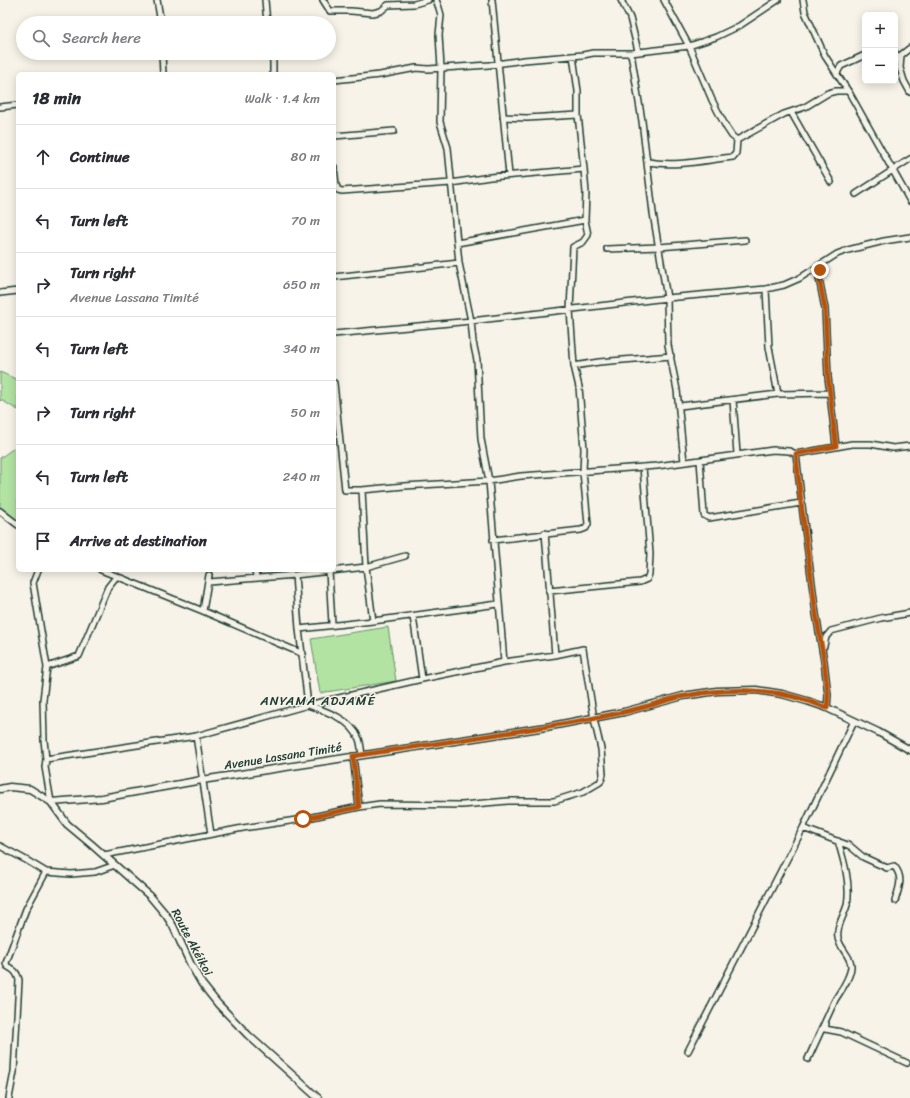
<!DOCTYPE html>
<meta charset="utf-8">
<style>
:root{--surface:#fff;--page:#f7f7f7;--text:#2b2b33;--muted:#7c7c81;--line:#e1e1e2}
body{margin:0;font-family:Sriracha,sans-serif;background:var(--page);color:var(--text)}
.controls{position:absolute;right:12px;top:12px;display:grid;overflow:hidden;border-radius:6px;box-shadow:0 2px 10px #0003}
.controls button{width:36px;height:36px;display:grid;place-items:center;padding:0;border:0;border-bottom:1px solid var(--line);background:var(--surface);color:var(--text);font:20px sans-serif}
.stop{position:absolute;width:12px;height:12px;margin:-9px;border:3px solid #b45309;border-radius:50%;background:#fff}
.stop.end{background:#b45309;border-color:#fff;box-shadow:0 1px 4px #0008}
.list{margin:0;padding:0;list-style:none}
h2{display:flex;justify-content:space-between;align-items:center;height:52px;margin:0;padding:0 16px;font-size:17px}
h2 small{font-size:13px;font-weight:400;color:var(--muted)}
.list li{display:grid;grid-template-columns:26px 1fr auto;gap:12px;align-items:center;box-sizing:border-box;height:64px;padding:0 16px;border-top:1px solid var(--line)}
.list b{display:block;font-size:15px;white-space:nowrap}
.list p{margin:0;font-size:13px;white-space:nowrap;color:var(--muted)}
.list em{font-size:13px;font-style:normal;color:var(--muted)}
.icon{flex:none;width:22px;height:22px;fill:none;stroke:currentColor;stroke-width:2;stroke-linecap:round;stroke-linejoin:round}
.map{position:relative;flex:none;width:910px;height:1098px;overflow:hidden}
.search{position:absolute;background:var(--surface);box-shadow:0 2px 10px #0003;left:16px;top:16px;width:320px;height:44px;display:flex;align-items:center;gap:10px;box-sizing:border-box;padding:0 14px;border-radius:22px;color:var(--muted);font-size:15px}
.panel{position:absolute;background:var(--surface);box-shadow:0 2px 10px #0003;left:16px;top:72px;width:320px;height:500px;border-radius:6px}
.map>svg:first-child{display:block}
.green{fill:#b2e3a3;stroke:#68906c}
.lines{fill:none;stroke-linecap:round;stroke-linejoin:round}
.minor-casing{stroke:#1f3d34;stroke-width:8}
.tertiary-casing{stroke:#1f3d34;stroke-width:9}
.minor{stroke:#f7f3e8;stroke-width:5}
.tertiary{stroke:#f7f3e8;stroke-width:6}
.route{stroke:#b45309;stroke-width:5}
.labels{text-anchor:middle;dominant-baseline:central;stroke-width:3;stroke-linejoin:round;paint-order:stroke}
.street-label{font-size:12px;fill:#1f3d34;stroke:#f7f3e8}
.neighbourhood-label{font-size:13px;letter-spacing:1px;fill:#1f3d34;stroke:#f7f3e8}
</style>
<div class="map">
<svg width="910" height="1098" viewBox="0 0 910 1098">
<rect width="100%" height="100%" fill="#f7f3e8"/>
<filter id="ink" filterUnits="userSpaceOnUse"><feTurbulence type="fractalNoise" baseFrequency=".025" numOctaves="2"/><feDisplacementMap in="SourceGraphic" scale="8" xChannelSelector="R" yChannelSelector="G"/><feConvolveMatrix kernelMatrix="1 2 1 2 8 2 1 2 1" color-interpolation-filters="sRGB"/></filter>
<g filter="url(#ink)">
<path class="green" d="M0 372 18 380V410L1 400 0 401Z
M18 447V522L0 508V458L14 448Z
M388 627 396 681 320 693 311 639Z"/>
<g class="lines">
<defs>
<path id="minor" d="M157 0 161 23
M265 0 267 23
M323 0 330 11H351L373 13 381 11 388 5 414 4 428 0
M436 0 439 8 441 15 439 35 441 68 440 122 448 148 459 263 471 321 473 342 477 360 481 439 489 481 504 662
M492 0 509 175
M621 0 630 18 638 51
M664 0 689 46 712 100 726 127 732 136 737 140
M803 0 805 12 825 56 850 94 910 201
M234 23 267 21
M910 48 901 55 900 68 904 81 910 92
M162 53 163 74
M272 53 273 63V74
M631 53 642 121 653 213 667 298 668 345 677 390 684 462
M895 53 900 63
M573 56 578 91V115L584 169
M837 73 841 66 865 55
M334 80 380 75 416 68 428 69 489 65 524 60 583 55 593 53H631L689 46 716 37 739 26 778 0
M0 107 18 105
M791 112 831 182
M503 117 527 118 578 115
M334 136 394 131
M737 140 784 114 805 107 828 93 836 91H848
M648 162C676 167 705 160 733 157L736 153 737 140
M334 167 336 185 338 190 342 191 451 183 490 177 584 169 586 193 585 220 588 235 583 242 573 247 570 310 574 366 579 387 584 449 583 472 588 524 586 528 581 530 493 540
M856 194 910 159
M457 243 585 220
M607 249 659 247 745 240
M823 263 819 278 825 309 828 377 836 446
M334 277 459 263
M766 289 769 347 778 394
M0 293 18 291
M334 334 471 321 667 298 766 289 784 285 800 278 837 254 848 250 884 241 910 237
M574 366 599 362 671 356
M334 383 345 490H362L404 486 489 481 521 476 657 466 773 450 789 451 796 454 852 444H871L893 448 910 446
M733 400 737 454
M680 406 778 394 830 393
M796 454 803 514 816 614 824 661 828 695 827 708
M700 460 704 515 709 518 801 503
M362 490 366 567 373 621
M0 511 18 525
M545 533 555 655
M38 570 33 583 47 667 43 700 44 740 46 759
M101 570 203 611 303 654
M255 570 256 577
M329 571 332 624
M295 575 299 629 308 705C326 711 351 719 359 739 361 744 361 750 362 755
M209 582 295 575 366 567 405 556
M549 591 640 582 647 579 649 574 650 554 643 467
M203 611 209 575
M413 616 422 679
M299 629 373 621 498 604
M824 646 826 637 831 631 881 618 910 613
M47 667 79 656 108 587 116 577
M196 736 211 834
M353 756 359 807
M51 802 45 767 46 759 196 736 308 705 422 679 504 662 555 655 583 649 594 719 601 749 603 774 602 778 600 782 583 792 554 801H508L462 805 380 804 359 807 303 819 243 828 104 855
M803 828 850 846 863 857 887 868 894 866C904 877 899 888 895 901
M0 846 26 860 46 872 71 874 95 872 115 865
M826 1024 825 1029 841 1032 907 1063
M688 1051 803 828 854 721
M808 1059C817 1039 826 1020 835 1000 841 990 850 979 851 967 852 955 835 946 838 931 839 922 845 913 847 905 851 884 844 861 838 841
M9 1098 14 1072 19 980C17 972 14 970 7 966L6 963 26 909 46 872"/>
<path id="tertiary" d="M0 789 10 787 30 789 51 802 67 824 91 844 150 896 166 915 173 926 191 965 202 984 218 1004 248 1035 318 1098
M51 802 102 798 202 780 546 727 624 712 683 696 717 691 756 690 782 694 807 701 825 707 878 732 910 750"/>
</defs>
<use href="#minor" class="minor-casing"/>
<use href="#tertiary" class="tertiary-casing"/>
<use href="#minor" class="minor"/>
<use href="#tertiary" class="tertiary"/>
</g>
</g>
<g class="lines" filter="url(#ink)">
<path class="route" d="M303 819 359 807 353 756C428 745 504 734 579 721 601 717 623 713 644 707 658 704 671 698 685 696 733 687 782 688 827 708L828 695 824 661 816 614 801 503 796 454 836 446 828 377 825 309 819 278 820 270"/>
</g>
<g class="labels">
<g class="street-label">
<text transform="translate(283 756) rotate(-9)">Avenue Lassana Timité</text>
<text transform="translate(192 942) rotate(62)">Route Akéikoi</text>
</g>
<g class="neighbourhood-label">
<text x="318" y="700">ANYAMA ADJAMÉ</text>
</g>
</g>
</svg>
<div class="controls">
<button>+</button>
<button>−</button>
</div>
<div class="stop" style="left:303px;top:819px"></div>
<div class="stop end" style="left:820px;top:270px"></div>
<div class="search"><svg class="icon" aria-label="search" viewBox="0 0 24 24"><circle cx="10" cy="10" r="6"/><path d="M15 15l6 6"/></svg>Search here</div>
<section class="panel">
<h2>18 min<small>Walk · 1.4 km</small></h2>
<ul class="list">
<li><svg class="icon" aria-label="ahead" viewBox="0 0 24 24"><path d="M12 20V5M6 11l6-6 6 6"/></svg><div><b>Continue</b></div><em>80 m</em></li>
<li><svg class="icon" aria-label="left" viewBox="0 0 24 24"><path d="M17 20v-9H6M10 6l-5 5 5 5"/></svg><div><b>Turn left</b></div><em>70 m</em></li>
<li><svg class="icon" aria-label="right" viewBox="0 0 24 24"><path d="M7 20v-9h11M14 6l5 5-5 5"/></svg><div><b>Turn right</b><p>Avenue Lassana Timité</p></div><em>650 m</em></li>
<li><svg class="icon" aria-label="left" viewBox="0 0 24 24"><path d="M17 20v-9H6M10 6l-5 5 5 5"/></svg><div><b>Turn left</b></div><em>340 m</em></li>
<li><svg class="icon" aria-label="right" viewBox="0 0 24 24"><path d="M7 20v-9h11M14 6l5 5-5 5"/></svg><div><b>Turn right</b></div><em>50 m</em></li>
<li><svg class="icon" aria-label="left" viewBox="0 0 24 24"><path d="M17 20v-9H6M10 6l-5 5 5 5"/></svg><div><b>Turn left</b></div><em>240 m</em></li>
<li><svg class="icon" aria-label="arrive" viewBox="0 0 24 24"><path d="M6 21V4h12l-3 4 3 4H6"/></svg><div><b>Arrive at destination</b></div></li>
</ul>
</section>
</div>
